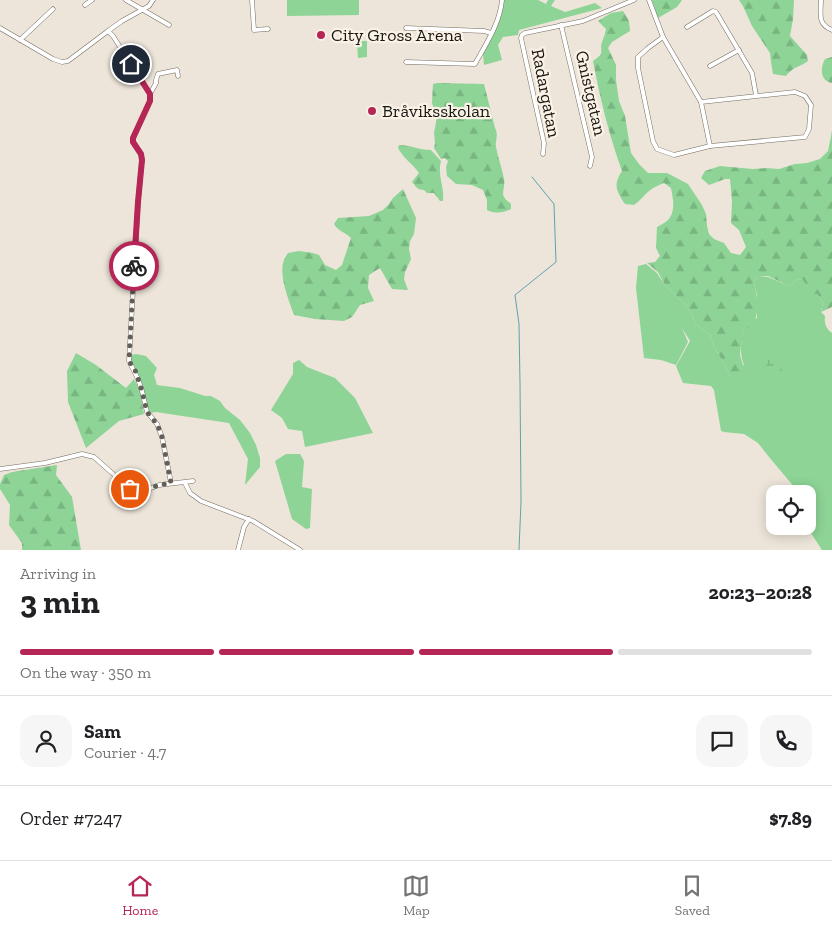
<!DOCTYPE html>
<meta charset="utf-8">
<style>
:root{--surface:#fff;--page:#f6f6f6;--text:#202124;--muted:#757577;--line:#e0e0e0;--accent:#b52657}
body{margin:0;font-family:"Zilla Slab",serif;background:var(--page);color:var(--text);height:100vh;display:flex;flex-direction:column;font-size:19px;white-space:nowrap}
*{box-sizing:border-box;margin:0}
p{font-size:16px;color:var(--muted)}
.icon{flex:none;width:28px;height:28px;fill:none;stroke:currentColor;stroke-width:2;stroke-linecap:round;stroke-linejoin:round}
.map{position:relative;height:550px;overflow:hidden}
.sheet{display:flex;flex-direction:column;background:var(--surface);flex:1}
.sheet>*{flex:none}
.tools{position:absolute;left:766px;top:485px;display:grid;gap:10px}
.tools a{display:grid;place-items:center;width:50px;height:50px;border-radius:10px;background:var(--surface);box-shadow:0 2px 12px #0003;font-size:25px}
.pin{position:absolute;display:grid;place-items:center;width:42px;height:42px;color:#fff;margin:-21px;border:2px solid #fff;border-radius:50%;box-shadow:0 1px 5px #0007}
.courier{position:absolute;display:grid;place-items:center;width:50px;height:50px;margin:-25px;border:4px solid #b52657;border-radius:50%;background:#fff;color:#222;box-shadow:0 1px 6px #0007}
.head em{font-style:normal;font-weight:700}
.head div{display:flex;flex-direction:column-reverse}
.head{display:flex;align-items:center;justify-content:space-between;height:85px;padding:0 20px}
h1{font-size:32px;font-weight:700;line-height:38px}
.bar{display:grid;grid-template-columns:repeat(4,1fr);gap:8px 5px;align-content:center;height:60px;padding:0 20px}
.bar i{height:6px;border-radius:4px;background:var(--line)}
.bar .active{background:var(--accent)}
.bar p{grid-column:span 4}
.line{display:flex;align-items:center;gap:12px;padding:0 20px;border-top:1px solid var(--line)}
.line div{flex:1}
.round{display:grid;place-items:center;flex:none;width:52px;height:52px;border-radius:15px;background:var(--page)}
.dock{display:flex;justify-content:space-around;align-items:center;height:70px;border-top:1px solid var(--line);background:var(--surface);font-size:14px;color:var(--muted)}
.dock a{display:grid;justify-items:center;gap:2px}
.dock .active{color:var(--accent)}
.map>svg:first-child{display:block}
</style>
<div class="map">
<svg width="832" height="550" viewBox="0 0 832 550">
<defs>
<pattern id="forest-firs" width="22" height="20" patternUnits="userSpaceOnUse" patternTransform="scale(1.25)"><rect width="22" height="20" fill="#8dd496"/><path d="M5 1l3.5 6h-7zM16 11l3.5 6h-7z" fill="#79b580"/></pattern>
<pattern id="wetland-marsh" width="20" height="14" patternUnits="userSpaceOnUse" patternTransform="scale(1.25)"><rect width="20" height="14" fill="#8dd496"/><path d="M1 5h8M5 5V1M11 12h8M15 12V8" fill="none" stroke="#79b580"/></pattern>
</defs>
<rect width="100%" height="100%" fill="#ede5d9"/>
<!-- grass -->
<g fill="#8dd496">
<polygon points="287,0 359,0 359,15 287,16"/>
<polygon points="503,0 538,0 546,4 548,0 555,0 551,6 565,12 595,3 602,8 519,30 518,35 503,37 498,45 502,60 484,65 483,54 499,23"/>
<polygon points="357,41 367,41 367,57 358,58"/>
<path d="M 646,264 L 657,273 L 665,285 L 675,295 L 685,304 L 692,314 L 695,324 L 710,335 L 714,347 L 725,365 L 730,376 L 744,365 C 739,352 741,341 744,328 L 757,318 L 757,295 L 754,282 L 758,276 L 768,277 L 789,286 L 797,280 L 802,279 L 814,294 L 817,294 L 823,302 L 821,312 L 825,316 C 824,323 826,329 832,333 L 832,550 L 822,550 L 807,527 L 808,494 L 800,494 L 769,457 L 758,443 L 744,434 L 724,432 L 721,431 L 714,390 L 711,386 L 683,383 L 676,366 L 690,341 L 682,328 L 688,342 L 676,365 L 661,360 L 644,358 L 636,288 L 638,266 Z"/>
<polygon points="136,354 146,356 157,368 154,375 157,385 180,388 205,396 211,396 220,401 225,408 240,420 250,433 256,445 260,458 260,467 245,485 248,459 229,423 156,412 149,413 130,361 131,355"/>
<polygon points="299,360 307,367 335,378 355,398 373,433 305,447 302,431 288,429 282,418 271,410 293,374 293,363"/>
<polygon points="286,454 300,454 304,461 302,487 312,489 310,528 306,529 292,519 275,461"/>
</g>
<!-- forest -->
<g fill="url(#forest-firs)">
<polygon points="652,0 682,0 677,7 658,18"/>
<path d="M 739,0 L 794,0 L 793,19 L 790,36 L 807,55 L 808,61 C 798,68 794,66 786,76 L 773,74 L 771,62 L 770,53 L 752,26 L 743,6 Z"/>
<path d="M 623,11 L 629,21 L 630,31 L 612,42 L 608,48 L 616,65 L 616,80 L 619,101 L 625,116 L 631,153 L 639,164 L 648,173 L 667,173 L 688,184 L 702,205 L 706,214 L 707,226 L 709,234 L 714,239 L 724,243 L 731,253 L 740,255 L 746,247 L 739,230 L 731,223 L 732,202 L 730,179 L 725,179 L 709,185 L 701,178 L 705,171 L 720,166 L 753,169 L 766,168 L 779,169 L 795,164 L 807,163 L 820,159 L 828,151 L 832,131 L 832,307 L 821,312 L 823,302 L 817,294 L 806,296 L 807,286 L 802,279 L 797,280 L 789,286 L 768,276 L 758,276 L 754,282 C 758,298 759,312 753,327 L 744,328 L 741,345 L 740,355 L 746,375 L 740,383 L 736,385 L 730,376 L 725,365 L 714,347 L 710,335 L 695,324 L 692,314 L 685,304 L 675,295 L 665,285 L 658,272 L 647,263 L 655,262 L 660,256 L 656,248 L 657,227 C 660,225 665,223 668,220 C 676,211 673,199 671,188 L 664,183 C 659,185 654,187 649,191 C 644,195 640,201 634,205 L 625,204 C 616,190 613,185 622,171 C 609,135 600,98 593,61 C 606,52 599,53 602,42 C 604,37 605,35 606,29 L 598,21 L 611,13 Z"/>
<path d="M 832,57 L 832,83 C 820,81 820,68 825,59 Z"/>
<path d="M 438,83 L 484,84 L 495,128 C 499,135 495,140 496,147 C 498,158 502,168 504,179 C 505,185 503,190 503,194 C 504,199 508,201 511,204 L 511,209 C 503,213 495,214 487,210 L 487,200 L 483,190 L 472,185 L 456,184 L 447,176 L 446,167 L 448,161 L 445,158 L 441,159 L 434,148 L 435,143 L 434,133 L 437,117 L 432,103 L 433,84 Z"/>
<path d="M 399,145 C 410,145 419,150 431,150 L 441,161 C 437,175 445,189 443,201 L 440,201 L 434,193 L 427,193 L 424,190 C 418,190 416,187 412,182 L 419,173 C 413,164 403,158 398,148 Z"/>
<path d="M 403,189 L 416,218 L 414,234 L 410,241 L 409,249 L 411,259 L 405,272 L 404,279 L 408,290 L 392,289 L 380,268 L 369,275 L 368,288 L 374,301 L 360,305 L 352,317 L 344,321 L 315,319 L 294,315 C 289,301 278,274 284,260 C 285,257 287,255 288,253 L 299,251 L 313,253 L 319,255 L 325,265 L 336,270 L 342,265 L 351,238 C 345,232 338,231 334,224 L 338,218 L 369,216 L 383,210 L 389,204 L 393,198 Z"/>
<polygon points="76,353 96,365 126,388 134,379 140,390 144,414 119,421 86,448 68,402 67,371"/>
<polygon points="57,465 56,475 72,497 81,550 22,550 22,543 9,525 10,505 0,489 0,484 4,475 12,472"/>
</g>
<!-- wetland -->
<path fill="url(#wetland-marsh)" d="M 773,358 C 780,360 783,362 784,370 L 775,373 L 767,367 L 765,361 Z"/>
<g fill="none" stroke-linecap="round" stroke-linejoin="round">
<!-- stream -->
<polyline stroke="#5ca2b3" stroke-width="1" points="519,550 521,502 520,383 519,324 515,295 556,262 554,204 532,177"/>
<defs>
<g id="street">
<polyline points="126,0 169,25"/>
<polyline points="153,0 149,6 122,21 108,31 113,36 150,94 150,101 133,138 133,142 141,154 142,160 138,202 129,361 138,379 142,391 147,412 157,424 162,437 171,483"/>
<polyline points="252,0 254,30 268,29"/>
<polyline points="649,0 663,37 701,102 710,146"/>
<path d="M 821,0 C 821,14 817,24 832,30"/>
<polyline points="85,5 92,0"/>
<polyline points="561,25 592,157 590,166"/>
<polyline points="687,27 713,11 716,12 752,73 756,95"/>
<polyline points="0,28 53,59 62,62 68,61 108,31"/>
<polyline points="406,28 484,31 491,33"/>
<polyline points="663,37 648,48 638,57 638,68 653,141 657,149 674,155 710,146 805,137 809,129 811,105 805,96 795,92 701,102"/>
<polyline points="20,40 53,9"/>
<path d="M 406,62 L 475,64 C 486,44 500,23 502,0"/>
<polyline points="710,66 739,50"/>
<polyline points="150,94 156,83 156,80 158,74 177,70 178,76"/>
<polyline points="543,154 544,143 521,38 522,35 525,33 583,21 634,0"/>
<polyline points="0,469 45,463 82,454 94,457 130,489 141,492 159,485 193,481"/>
<polyline points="185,483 190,493 201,501 253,521 300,550"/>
<polyline points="238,550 244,527 249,519"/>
</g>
</defs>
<!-- street casing -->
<use href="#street" stroke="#736c62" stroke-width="5"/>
<!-- street -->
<use href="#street" stroke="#fff" stroke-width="4"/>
</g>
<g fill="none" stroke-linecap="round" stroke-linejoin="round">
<!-- done -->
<polyline stroke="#635e57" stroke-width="5" stroke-dasharray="0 9" points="130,489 141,492 159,485 171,483 162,437 157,424 147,412 142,391 136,372 129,361 134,266"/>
<!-- route -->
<polyline stroke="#b52657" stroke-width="6" points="131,64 150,94 150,101 133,138 133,142 141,154 142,160 138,202 134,266"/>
</g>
<!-- markers -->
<g fill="#b52657" stroke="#faf2e6" stroke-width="2">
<circle cx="321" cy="35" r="5"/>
<circle cx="372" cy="111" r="5"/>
</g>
<g text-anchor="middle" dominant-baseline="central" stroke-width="4.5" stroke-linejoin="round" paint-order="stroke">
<!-- poi labels -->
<g font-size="18" fill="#181611" stroke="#faf2e6" text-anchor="start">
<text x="331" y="35">City Gross Arena</text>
<text x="382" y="111">Bråviksskolan</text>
</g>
<!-- street labels -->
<g font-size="18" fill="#181611" stroke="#faf2e6">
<text transform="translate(546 93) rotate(79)">Radargatan</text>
<text transform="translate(591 93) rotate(77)">Gnistgatan</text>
</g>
</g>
</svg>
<div class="tools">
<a><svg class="icon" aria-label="locate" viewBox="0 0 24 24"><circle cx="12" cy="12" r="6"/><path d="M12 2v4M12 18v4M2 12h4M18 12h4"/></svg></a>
</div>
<div class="pin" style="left:130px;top:489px;background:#ea580c"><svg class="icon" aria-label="bag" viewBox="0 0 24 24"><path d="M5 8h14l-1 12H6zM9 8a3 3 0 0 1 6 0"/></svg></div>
<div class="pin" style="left:131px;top:64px;background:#1f2937"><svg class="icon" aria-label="home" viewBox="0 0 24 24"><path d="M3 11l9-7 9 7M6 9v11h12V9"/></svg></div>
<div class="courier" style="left:134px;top:266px"><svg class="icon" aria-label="bike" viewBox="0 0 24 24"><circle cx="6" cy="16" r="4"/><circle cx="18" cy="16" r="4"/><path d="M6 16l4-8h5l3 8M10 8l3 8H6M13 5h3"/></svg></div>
</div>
<section class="sheet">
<div class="head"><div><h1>3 min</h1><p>Arriving in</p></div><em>20:23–20:28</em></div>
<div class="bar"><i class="active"></i><i class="active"></i><i class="active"></i><i></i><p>On the way · 350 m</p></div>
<div class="line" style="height:90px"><a class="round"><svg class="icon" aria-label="person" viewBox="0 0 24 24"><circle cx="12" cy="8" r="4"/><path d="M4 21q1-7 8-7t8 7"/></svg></a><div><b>Sam</b><p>Courier · 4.7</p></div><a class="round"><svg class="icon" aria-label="chat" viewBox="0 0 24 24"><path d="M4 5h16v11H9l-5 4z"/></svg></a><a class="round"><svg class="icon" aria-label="phone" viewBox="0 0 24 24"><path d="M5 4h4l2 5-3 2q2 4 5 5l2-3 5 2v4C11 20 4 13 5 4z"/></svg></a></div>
<div class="line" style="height:65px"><div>Order #7247</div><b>$7.89</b></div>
</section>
<nav class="dock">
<a class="active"><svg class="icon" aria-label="home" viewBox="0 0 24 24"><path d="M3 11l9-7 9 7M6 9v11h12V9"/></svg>Home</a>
<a><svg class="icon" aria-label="map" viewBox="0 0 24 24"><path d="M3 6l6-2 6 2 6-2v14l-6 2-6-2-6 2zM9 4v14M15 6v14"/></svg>Map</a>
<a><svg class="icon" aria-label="saved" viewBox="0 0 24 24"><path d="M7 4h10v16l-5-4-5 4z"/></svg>Saved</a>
</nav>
